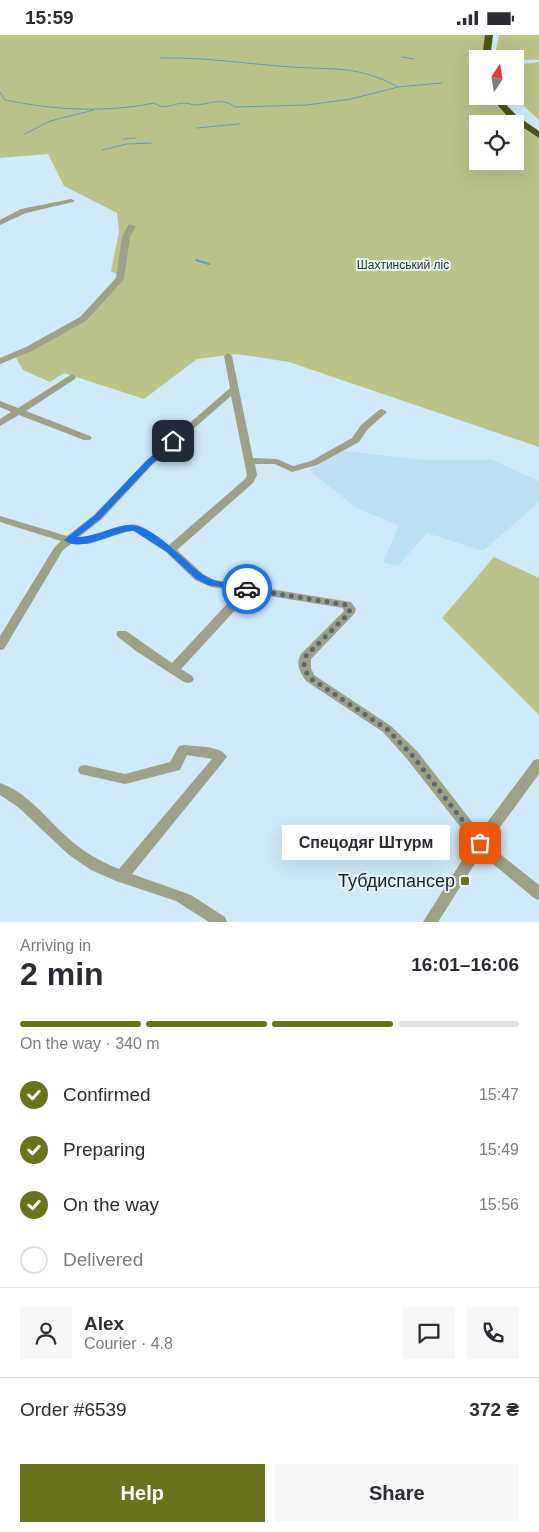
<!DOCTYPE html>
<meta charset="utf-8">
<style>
:root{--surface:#fff;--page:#f7f7f7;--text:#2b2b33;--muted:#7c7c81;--line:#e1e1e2;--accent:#6a721b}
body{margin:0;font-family:Helvetica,sans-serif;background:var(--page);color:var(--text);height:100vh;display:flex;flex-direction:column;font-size:19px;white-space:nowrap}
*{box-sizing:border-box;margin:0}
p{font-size:16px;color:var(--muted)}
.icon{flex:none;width:28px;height:28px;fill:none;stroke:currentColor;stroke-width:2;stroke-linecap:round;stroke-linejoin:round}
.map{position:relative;height:887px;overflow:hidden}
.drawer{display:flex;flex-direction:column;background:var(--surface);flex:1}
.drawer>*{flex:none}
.needle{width:32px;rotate:12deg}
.controls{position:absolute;left:469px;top:15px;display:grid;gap:10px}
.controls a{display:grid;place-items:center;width:55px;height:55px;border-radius:0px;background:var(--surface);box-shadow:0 5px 20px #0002;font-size:25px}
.pin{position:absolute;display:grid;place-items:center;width:42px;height:42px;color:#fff;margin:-21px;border-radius:10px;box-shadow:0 2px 8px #0006}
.courier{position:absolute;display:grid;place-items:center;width:50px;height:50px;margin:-25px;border:4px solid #1a73e8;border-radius:50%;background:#fff;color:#222;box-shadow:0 1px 6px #0007}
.bubble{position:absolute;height:35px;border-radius:0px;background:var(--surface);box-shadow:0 5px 20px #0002;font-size:16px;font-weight:700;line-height:35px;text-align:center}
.head em{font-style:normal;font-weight:700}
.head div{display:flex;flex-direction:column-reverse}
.head{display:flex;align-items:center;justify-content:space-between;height:85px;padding:0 20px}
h1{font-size:32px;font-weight:700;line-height:38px}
.bar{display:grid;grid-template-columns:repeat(4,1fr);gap:8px 5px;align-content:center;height:60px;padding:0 20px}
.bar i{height:6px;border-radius:4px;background:var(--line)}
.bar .selected{background:var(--accent)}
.bar p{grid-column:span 4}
.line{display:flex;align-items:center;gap:12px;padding:0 20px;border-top:1px solid var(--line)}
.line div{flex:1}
.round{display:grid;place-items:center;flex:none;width:52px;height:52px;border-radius:0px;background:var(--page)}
ol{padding:0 20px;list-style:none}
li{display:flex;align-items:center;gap:15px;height:55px}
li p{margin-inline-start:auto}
li .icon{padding:5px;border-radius:50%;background:var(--accent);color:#fff;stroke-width:4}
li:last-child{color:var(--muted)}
li i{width:28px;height:28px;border:2px solid var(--line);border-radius:50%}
.cta{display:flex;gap:10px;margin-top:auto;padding:10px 20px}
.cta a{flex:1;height:58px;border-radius:0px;background:var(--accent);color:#fff;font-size:20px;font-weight:700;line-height:58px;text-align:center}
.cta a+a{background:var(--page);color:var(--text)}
.status{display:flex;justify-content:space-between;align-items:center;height:35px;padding:0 25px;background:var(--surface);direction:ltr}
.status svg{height:14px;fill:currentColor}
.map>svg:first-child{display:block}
</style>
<div class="status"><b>15:59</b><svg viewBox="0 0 49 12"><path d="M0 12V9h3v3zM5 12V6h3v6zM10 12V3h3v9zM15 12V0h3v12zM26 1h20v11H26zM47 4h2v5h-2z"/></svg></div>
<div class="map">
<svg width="539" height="887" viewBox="0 0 539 887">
<rect width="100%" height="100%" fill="#d0eafa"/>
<!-- built -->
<polygon fill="#bfdff3" points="344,416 426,425 492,425 539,446 539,467 483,516 427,498 398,531 383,527 399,491 355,472 309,435"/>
<!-- green -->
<g fill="#bbc38a">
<polygon points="0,0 485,0 484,16 476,20 482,24 478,24 478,61 487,61 515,89 478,89 478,126 515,126 515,89 539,103 539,412 289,327 237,319 197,324 144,364 64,338 50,347 23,335 16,323 82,288 123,242 111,236 119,197 117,178 64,151 48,119 0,123"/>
<polygon points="499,0 539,0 539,25 494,24"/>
<polygon points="539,27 539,85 513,61 515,61 515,30"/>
<polygon points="494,522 539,543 539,680 442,583"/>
</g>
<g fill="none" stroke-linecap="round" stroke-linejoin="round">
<!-- stream-far1 -->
<g stroke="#609dc1" stroke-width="1">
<polyline points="402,22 414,24"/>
<path d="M 161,23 C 205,22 247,29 291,32 C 334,35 358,30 398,52"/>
<path d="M 0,57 L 5,65 C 54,75 105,78 154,68 C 165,76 173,68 184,68 C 188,68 192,70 196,70 C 210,69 223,62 235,72 L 307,70 L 351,64 L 398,52 L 442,48"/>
<polyline points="197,93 239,89"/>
<polyline points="25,99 50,86 94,75"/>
<polyline points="124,104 136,103"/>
<polyline points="102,115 127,109 151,108"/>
</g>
<!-- stream -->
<polyline stroke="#609dc1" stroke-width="2" points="196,225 209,229"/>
<!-- minor -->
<g fill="#9da187" fill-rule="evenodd">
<polygon points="71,164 75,166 73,167 26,178 0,190 0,185 21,174"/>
<polygon points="129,189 136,191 130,202 124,244 86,286 32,316 0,329 0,323 26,312 80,282 116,243 122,202"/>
<path d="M 228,318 L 232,321 L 253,423 L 277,424 L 293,431 L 311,426 L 352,403 L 361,390 L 379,375 L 382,374 L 387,377 L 368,394 L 359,407 L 317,430 L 292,437 L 275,429 L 255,429 L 257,440 L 253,448 L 177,515 L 203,539 L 214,545 L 351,567 L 356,574 L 355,578 L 311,624 L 311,633 L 314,640 L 391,691 L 417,716 L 480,797 L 534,725 L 539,724 L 539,739 L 489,807 L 495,815 L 539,850 L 539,865 L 534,863 L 481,819 L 438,887 L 423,887 L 473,808 L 407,724 L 383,697 L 306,646 C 300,637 295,629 301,619 L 344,576 L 343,573 L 251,558 L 181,634 L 192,641 L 194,644 L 192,647 L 188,648 L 184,647 L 136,616 L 118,602 L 116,599 L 118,596 L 126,596 L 172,628 L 239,556 L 211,552 L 195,545 L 166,517 L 134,496 L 129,496 L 89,509 L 71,509 L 63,515 L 4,614 L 0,615 L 0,601 L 54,513 L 61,506 L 0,487 L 0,481 L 67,501 L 94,480 L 146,426 L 230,353 L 224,321 ZM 231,361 L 247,440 L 245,444 L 169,510 C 160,504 150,495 140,491 C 125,484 97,503 79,502 L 102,484 L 152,430 Z"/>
<polygon points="72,339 76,342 75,344 26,376 90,401 92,403 90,405 84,405 19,380 0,391 0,384 11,377 0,372 0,366 18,373"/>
<path d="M 184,710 C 196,712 221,710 227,722 L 132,839 L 191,860 L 225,882 L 227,887 L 209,887 L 176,866 L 116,846 L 91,835 L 69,820 L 18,772 L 0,760 L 0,748 C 27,757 46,783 66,801 C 82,816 99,826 119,834 L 212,724 L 187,720 L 180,735 L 125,749 L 85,740 L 80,739 L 78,735 L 80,731 L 85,730 L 125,739 L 170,727 L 179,711 Z"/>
</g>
<!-- highway -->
<g fill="#4d5315" fill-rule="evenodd">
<polygon points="485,0 493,0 490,24 482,24"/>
<polygon points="489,61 498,61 517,81 539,96 539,103 511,85"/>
</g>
</g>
<!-- route -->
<path fill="#1a73e8" d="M 170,405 L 177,406 L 152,429 L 100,484 L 77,502 C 96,503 121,486 137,491 C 161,498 183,525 202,539 C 216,549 235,548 251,552 L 251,556 L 208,550 L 196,544 L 167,517 L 134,496 C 115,495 82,519 64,505 L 95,480 L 146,426 Z"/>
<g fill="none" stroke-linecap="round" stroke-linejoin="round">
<!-- done -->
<path stroke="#596872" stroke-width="5" stroke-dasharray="0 9" d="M 247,554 L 347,570 L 350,574 L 349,578 L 305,622 C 303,631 305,636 310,643 L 387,694 L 412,720 L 480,808"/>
</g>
<!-- markers -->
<rect fill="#6a721b" stroke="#e6f5ff" stroke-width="2" x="460" y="841" width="10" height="10" rx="2.5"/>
<g text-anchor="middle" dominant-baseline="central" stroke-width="4" stroke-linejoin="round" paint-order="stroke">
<!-- far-park labels -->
<g font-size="12" fill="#323605" stroke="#e6f5ff">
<text x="403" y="230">Шахтинський ліс</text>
</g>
<!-- near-poi labels -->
<g font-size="18" fill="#192228" stroke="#e6f5ff" text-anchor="end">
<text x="455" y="846">Тубдиспансер</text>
</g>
</g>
</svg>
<div class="controls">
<a><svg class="needle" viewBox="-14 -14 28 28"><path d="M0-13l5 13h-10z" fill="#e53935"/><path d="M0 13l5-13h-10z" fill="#7c7c81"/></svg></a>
<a><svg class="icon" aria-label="locate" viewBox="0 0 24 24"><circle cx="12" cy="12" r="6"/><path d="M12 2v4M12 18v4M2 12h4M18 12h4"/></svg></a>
</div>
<div class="pin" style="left:480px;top:808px;background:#ea580c"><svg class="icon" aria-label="bag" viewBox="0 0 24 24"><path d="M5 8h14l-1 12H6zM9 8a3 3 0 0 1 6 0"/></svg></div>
<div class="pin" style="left:173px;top:406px;background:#1f2937"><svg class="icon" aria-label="home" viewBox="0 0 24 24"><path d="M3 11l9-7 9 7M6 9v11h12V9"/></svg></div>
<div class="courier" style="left:247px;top:554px"><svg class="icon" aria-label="car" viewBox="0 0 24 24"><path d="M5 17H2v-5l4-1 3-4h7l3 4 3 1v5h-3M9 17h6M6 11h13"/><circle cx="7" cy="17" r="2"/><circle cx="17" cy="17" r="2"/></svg></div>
<div class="bubble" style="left:282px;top:790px;width:168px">Спецодяг Штурм</div>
</div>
<section class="drawer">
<div class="head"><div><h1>2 min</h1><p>Arriving in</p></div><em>16:01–16:06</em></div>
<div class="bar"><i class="selected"></i><i class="selected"></i><i class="selected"></i><i></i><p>On the way · 340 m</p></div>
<ol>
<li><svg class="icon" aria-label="check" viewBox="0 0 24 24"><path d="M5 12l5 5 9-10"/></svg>Confirmed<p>15:47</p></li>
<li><svg class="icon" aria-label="check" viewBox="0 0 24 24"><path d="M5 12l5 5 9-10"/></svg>Preparing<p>15:49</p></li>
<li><svg class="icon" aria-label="check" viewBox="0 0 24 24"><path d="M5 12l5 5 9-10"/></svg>On the way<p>15:56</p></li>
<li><i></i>Delivered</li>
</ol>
<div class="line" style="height:90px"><a class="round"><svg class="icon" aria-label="person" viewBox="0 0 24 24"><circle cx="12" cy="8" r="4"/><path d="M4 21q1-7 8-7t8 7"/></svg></a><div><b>Alex</b><p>Courier · 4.8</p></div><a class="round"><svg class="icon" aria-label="chat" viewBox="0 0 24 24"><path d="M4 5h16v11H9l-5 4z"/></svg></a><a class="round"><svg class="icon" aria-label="phone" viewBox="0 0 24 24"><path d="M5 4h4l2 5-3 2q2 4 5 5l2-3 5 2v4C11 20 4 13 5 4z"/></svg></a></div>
<div class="line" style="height:65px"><div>Order #6539</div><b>372 ₴</b></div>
<div class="cta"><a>Help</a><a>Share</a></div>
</section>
